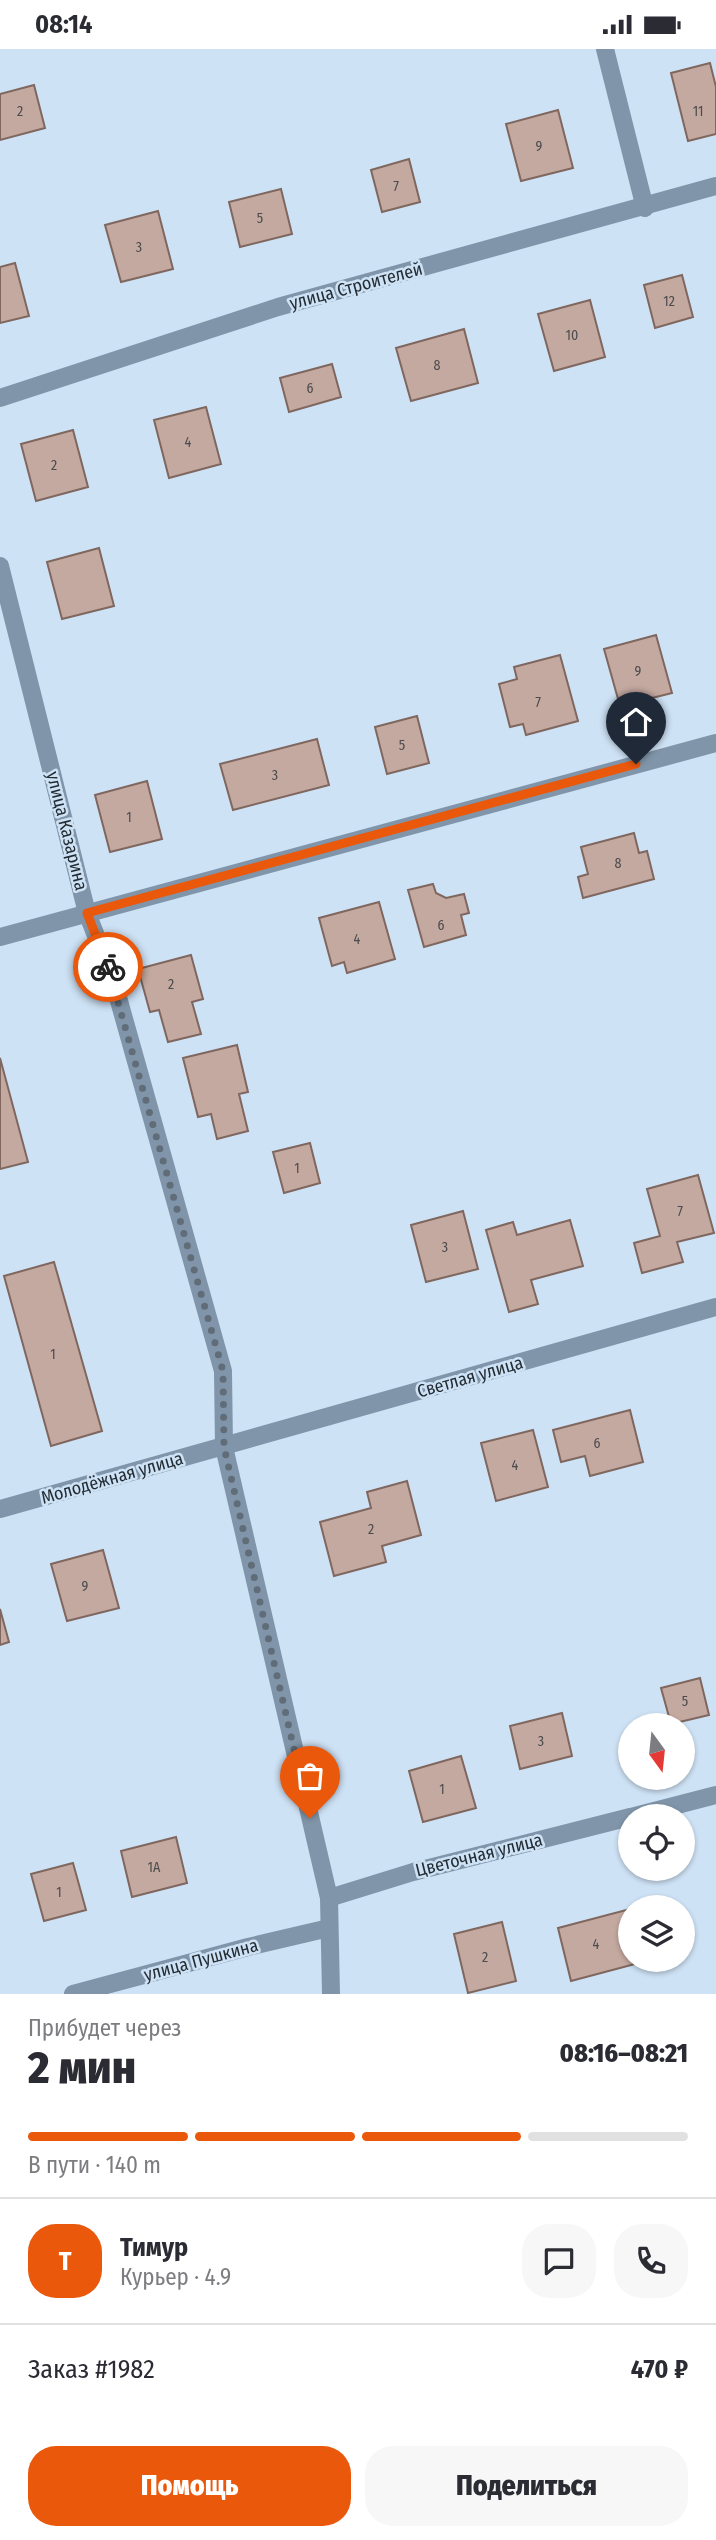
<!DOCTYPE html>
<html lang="ru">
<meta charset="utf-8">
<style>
:root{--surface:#fff;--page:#f7f7f7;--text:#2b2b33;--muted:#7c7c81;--line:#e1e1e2;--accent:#ea580c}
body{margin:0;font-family:"Fira Sans Condensed",sans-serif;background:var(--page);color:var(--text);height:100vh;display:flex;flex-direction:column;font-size:26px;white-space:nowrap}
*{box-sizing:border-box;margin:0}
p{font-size:23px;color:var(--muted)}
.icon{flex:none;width:38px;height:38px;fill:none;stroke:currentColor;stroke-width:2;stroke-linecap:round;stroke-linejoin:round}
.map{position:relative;height:1945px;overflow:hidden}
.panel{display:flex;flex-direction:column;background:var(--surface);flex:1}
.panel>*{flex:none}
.needle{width:46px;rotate:165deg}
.controls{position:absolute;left:618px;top:1664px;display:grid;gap:14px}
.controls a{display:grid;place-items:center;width:77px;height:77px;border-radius:50%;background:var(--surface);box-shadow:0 2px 5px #0004;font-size:35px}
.pin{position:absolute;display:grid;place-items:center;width:60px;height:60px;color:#fff;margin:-72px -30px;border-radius:50% 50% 50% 0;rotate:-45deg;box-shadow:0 0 7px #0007}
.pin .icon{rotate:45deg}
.courier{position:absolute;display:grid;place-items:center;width:70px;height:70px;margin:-35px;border:5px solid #ea580c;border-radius:50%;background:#fff;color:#222;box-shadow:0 2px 9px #0007}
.head em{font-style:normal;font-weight:800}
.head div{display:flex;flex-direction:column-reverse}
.head{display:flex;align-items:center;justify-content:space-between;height:119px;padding:0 28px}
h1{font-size:46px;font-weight:800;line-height:52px}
.bar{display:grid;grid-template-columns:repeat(4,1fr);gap:10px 7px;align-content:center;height:84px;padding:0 28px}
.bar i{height:9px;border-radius:5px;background:var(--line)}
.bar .selected{background:var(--accent)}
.bar p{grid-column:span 4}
.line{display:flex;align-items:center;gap:18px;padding:0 28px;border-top:2px solid var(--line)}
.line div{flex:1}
.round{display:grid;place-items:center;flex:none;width:74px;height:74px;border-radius:28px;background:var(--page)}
.primary-button{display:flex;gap:14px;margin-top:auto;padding:14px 28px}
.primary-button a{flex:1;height:80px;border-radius:28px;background:var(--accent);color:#fff;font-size:28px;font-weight:800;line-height:80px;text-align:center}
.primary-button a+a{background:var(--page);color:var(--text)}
.status{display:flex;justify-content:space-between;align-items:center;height:49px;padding:0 35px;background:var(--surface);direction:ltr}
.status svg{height:19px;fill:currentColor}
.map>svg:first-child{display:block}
</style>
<div class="status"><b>08:14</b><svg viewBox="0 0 49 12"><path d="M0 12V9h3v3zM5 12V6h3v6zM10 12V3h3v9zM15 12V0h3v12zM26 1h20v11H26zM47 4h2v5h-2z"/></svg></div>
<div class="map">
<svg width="716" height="1945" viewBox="0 0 716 1945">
<rect width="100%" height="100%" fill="#cee2f5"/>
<!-- building -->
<g fill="#c4a9a0" stroke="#7f675f" stroke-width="2">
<polygon points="710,14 716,38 716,85 688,92 671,24"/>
<polygon points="34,36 45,79 0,91 0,45"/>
<polygon points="558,61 573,119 521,132 506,75"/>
<polygon points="409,110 420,153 382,163 371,121"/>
<polygon points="281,140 292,185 240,198 229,153"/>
<polygon points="158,162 173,220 121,233 105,176"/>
<polygon points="15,214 29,267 0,274 0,218"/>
<polygon points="682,226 693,268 655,279 644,236"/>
<polygon points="590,251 605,308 554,322 538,265"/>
<polygon points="464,280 478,334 411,352 396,299"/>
<polygon points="332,315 341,348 289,363 280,329"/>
<polygon points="206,358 221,415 169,429 154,371"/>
<polygon points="73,381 88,438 36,452 21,395"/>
<polygon points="99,499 114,557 62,570 47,513"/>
<polygon points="656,586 672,644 620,657 604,600"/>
<polygon points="560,606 578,672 526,686 523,675 510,678 499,635 517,630 514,618"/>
<polygon points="417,667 429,714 387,725 375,678"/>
<polygon points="317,690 329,736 233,761 220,715"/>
<polygon points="147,732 162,790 110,803 95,746"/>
<polygon points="634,784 639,804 647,802 654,830 583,849 578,828 588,825 581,798"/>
<polygon points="433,835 436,844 446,849 464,845 469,864 461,866 466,886 424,898 408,841"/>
<polygon points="379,853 395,910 347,924 344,913 332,917 319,869"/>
<polygon points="191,906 203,950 192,953 201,985 168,993 159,961 150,963 138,920"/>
<polygon points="237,996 248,1043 239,1045 248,1082 217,1090 211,1065 198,1068 183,1009"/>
<polygon points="0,1009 28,1113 0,1120"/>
<polygon points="310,1094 320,1134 284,1144 273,1103"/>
<polygon points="698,1126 714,1184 677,1193 683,1213 642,1224 634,1194 660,1187 647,1140"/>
<polygon points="463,1162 478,1220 426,1233 411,1176"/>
<polygon points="570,1171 583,1217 531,1231 538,1255 509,1263 486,1181 513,1173 517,1186"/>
<polygon points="54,1213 102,1382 51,1397 4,1227"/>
<polygon points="630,1361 643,1413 590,1427 585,1407 561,1413 553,1381"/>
<polygon points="533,1381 548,1438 496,1452 481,1394"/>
<polygon points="407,1432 421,1486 382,1497 386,1513 334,1527 320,1473 371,1459 367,1443"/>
<polygon points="103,1501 119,1559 67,1572 51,1515"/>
<polygon points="0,1560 9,1593 0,1596"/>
<polygon points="700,1629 709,1666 671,1675 661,1639"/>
<polygon points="562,1664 572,1707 520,1720 510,1677"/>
<polygon points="461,1707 476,1759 423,1773 409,1722"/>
<polygon points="176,1788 187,1834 132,1848 121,1802"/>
<polygon points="73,1814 86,1861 44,1872 31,1825"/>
<polygon points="630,1860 630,1911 650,1911 571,1932 558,1879"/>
<polygon points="502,1873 516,1932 468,1944 454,1885"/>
</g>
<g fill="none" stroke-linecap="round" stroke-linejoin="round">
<!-- minor -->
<g stroke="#8095a9" stroke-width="18">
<polyline points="605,0 645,159"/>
<polyline points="0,349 278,258 716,137"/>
<polyline points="0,517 87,864 112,927 223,1322 224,1398 329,1849 331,1945"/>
<polyline points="0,888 716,694"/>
<polyline points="0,1460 716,1258"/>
<polyline points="631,1768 716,1746"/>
<polyline points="329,1849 413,1823 630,1768"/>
<polyline points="73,1945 248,1898 329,1879"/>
</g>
</g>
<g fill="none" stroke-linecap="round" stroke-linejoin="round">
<!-- done -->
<polyline stroke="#606c77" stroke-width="7" stroke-dasharray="0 12.6" points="108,918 223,1322 224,1398 310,1769"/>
<!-- route -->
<polyline stroke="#ea580c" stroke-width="9" points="108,918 87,864 636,715"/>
</g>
<g text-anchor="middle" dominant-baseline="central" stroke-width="5" stroke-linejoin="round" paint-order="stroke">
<!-- number labels -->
<g font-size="14" fill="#4c4b4e">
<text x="20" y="62">2</text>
<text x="698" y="62">11</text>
<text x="539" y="97">9</text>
<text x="396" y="137">7</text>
<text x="260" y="169">5</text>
<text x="139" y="198">3</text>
<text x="669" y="252">12</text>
<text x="572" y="286">10</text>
<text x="437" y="316">8</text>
<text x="310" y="339">6</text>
<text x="188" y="393">4</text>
<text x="54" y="416">2</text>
<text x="638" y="622">9</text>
<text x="538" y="653">7</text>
<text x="402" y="696">5</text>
<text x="275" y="726">3</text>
<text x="129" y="768">1</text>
<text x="618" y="814">8</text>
<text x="441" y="876">6</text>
<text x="357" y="890">4</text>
<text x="171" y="935">2</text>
<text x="297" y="1119">1</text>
<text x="680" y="1162">7</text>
<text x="445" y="1198">3</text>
<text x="53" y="1305">1</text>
<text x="597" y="1394">6</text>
<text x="515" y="1416">4</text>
<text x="371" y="1480">2</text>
<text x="85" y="1537">9</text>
<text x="685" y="1652">5</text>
<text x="541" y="1692">3</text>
<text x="442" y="1740">1</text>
<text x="154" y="1818">1А</text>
<text x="59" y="1843">1</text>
<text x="596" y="1895">4</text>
<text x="485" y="1908">2</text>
</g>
<!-- street labels -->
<g font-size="18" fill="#242c33" stroke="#cee2f5">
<text transform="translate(356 237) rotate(-15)">улица Строителей</text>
<text transform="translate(67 782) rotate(76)">улица Казарина</text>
<text transform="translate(470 1328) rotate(-16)">Светлая улица</text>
<text transform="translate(112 1429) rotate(-16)">Молодёжная улица</text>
<text transform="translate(479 1806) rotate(-14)">Цветочная улица</text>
<text transform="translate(201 1911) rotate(-15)">улица Пушкина</text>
</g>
</g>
</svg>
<div class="controls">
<a><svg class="needle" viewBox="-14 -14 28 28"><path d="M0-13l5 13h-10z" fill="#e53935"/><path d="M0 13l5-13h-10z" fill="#7c7c81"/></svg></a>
<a><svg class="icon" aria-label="locate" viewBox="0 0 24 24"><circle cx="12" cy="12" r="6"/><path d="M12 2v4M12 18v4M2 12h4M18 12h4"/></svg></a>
<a><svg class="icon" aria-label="layers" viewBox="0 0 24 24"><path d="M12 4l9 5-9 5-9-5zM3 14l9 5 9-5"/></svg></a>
</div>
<div class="pin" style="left:310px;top:1769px;background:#ea580c"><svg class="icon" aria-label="bag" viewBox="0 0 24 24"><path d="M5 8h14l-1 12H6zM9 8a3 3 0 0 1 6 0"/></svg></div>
<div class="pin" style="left:636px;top:715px;background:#1f2937"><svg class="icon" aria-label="home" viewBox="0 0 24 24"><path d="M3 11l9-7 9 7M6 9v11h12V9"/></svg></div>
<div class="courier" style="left:108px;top:918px"><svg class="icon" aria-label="bike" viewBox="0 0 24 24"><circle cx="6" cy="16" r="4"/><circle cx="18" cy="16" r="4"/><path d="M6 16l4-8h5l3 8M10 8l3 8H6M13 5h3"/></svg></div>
</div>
<section class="panel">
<div class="head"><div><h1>2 мин</h1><p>Прибудет через</p></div><em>08:16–08:21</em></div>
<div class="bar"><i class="selected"></i><i class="selected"></i><i class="selected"></i><i></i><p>В пути · 140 m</p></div>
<div class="line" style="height:126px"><b class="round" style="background:var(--accent);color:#fff">Т</b><div><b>Тимур</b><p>Курьер · 4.9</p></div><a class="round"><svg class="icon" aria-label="chat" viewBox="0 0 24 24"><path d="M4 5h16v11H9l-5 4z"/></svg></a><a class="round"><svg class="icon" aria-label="phone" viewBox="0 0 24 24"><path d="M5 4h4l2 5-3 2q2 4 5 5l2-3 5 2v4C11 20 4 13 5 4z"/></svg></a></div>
<div class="line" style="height:91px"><div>Заказ #1982</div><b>470 ₽</b></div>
<div class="primary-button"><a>Помощь</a><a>Поделиться</a></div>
</section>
